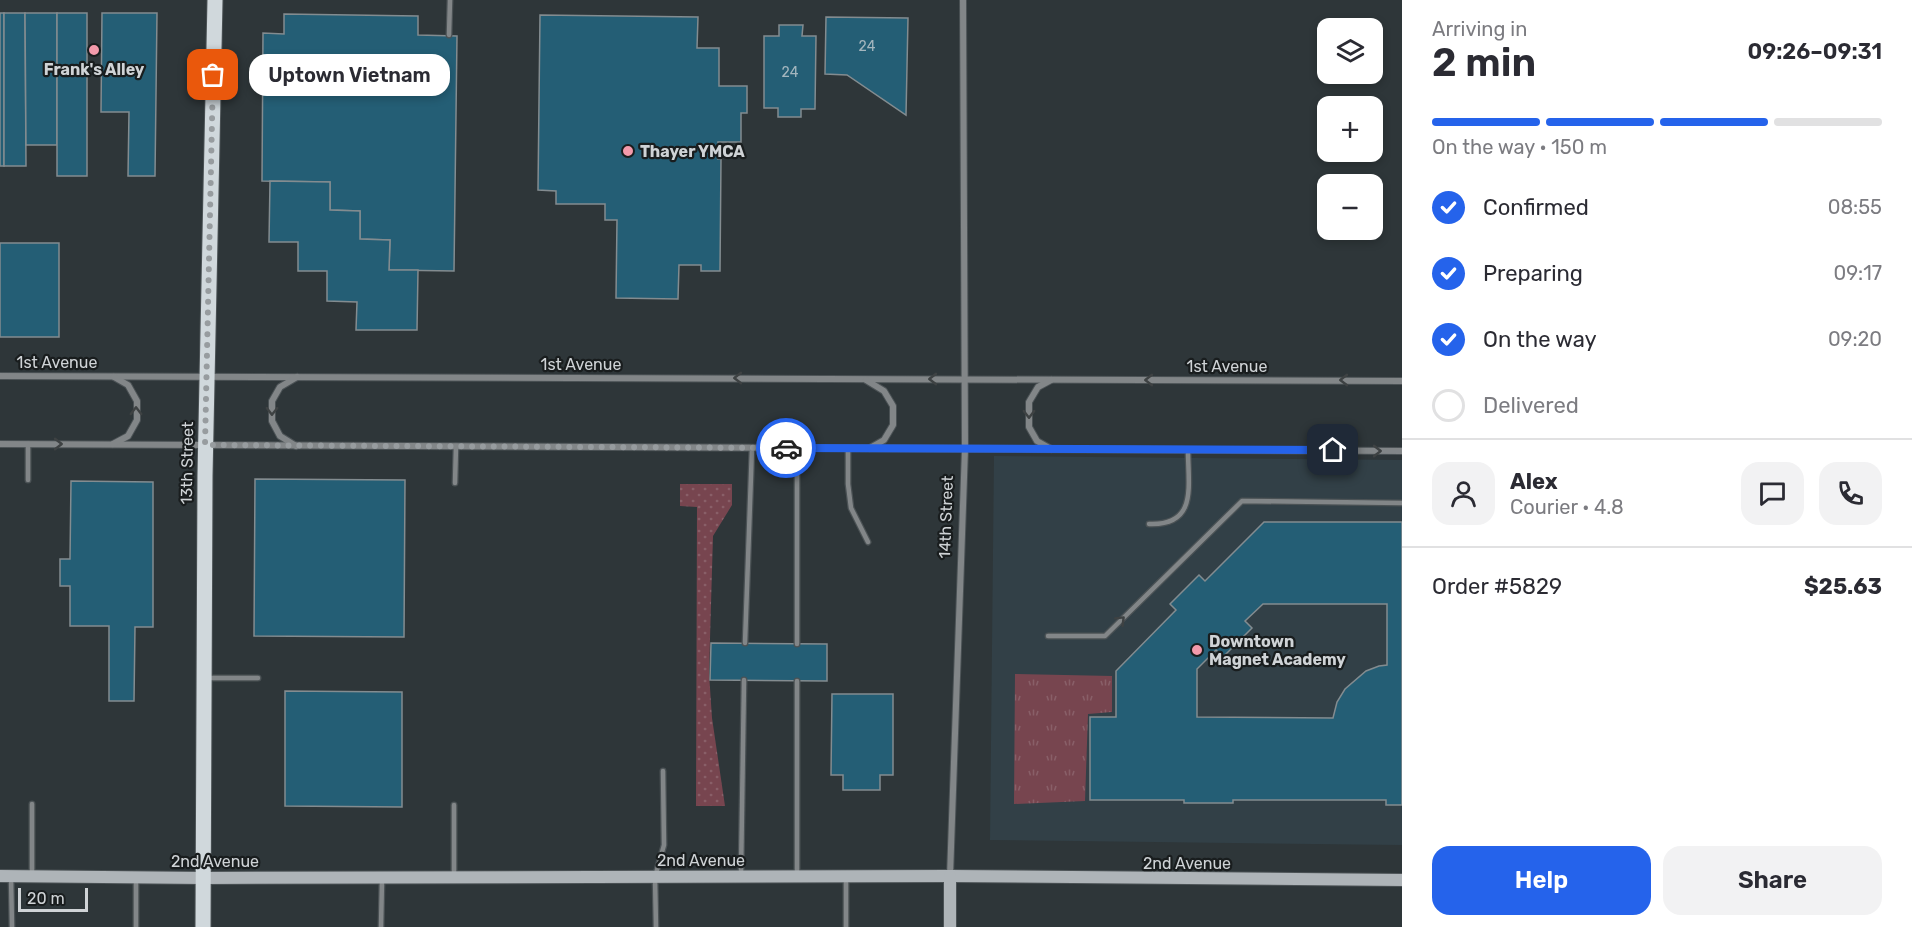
<!DOCTYPE html>
<meta charset="utf-8">
<style>
:root{--surface:#fff;--page:#f2f2f3;--text:#2b2b33;--muted:#7c7c81;--line:#e1e1e2;--accent:#2563eb}
body{margin:0;font-family:Rubik,sans-serif;background:var(--page);color:var(--text);height:100vh;display:flex;flex-direction:column;font-size:22px;white-space:nowrap}
*{box-sizing:border-box;margin:0}
p{font-size:20px;color:var(--muted)}
.icon{flex:none;width:33px;height:33px;fill:none;stroke:currentColor;stroke-width:2;stroke-linecap:round;stroke-linejoin:round}
.map{position:relative;flex:1;overflow:hidden}
.side{display:flex;flex-direction:column;background:var(--surface);width:510px}
.side>*{flex:none}
.fabs{position:absolute;left:1317px;top:18px;display:grid;gap:12px}
.fabs a{display:grid;place-items:center;width:66px;height:66px;border-radius:12px;background:var(--surface);box-shadow:0 3px 9px #0003;font-size:30px}
.scale{position:absolute;left:18px;bottom:15px;width:70px;box-sizing:border-box;padding-left:6px;border:3px solid #cfd3d6;border-top:0;font-size:16px;line-height:21px;white-space:nowrap;color:#cfd3d6;-webkit-text-stroke:4px #191d1e;paint-order:stroke}
.pin{position:absolute;display:grid;place-items:center;width:51px;height:51px;color:#fff;margin:-26px;border-radius:12px;box-shadow:0 3px 9px #0006}
.courier{position:absolute;display:grid;place-items:center;width:60px;height:60px;margin:-30px;border:4px solid #2563eb;border-radius:50%;background:#fff;color:#222;box-shadow:0 2px 8px #0007}
.bubble{position:absolute;height:42px;border-radius:18px;background:var(--surface);box-shadow:0 3px 9px #0003;font-size:20px;font-weight:600;line-height:42px;text-align:center}
.summary em{font-style:normal;font-weight:600}
.summary div{display:flex;flex-direction:column-reverse}
.summary{display:flex;align-items:center;justify-content:space-between;height:102px;padding:0 30px}
h1{font-size:39px;font-weight:600;line-height:45px}
.bar{display:grid;grid-template-columns:repeat(4,1fr);gap:9px 6px;align-content:center;height:72px;padding:0 30px}
.bar i{height:8px;border-radius:4px;background:var(--line)}
.bar .selected{background:var(--accent)}
.bar p{grid-column:span 4}
.line{display:flex;align-items:center;gap:15px;padding:0 30px;border-top:2px solid var(--line)}
.line div{flex:1}
.round{display:grid;place-items:center;flex:none;width:63px;height:63px;border-radius:18px;background:var(--page)}
ol{padding:0 30px;list-style:none}
li{display:flex;align-items:center;gap:18px;height:66px}
li p{margin-inline-start:auto}
li .icon{padding:6px;border-radius:50%;background:var(--accent);color:#fff;stroke-width:4}
li:last-child{color:var(--muted)}
li i{width:33px;height:33px;border:3px solid var(--line);border-radius:50%}
.primary-button{display:flex;gap:12px;margin-top:auto;padding:12px 30px}
.primary-button a{flex:1;height:69px;border-radius:18px;background:var(--accent);color:#fff;font-size:24px;font-weight:600;line-height:69px;text-align:center}
.primary-button a+a{background:var(--page);color:var(--text)}
main{display:flex;flex:1;min-height:0}
.map>svg:first-child{display:block}
</style>
<main>
<div class="map">
<svg width="1402" height="927" viewBox="0 0 1402 927">
<defs>
<pattern id="grass-dots" width="8" height="8" patternUnits="userSpaceOnUse" patternTransform="scale(1.5)"><rect width="8" height="8" fill="#77454f"/><path d="M2 2h.1M6 6h.1" fill="none" stroke="#895f68" stroke-width="1.8" stroke-linecap="round"/></pattern>
<pattern id="park-tufts" width="24" height="20" patternUnits="userSpaceOnUse" patternTransform="scale(1.5)"><rect width="24" height="20" fill="#77454f"/><path d="M3 7l-1-3M5 7V3M7 7l1-3M15 17l-1-3M17 17v-4M19 17l1-3" fill="none" stroke="#895f68"/></pattern>
</defs>
<rect width="100%" height="100%" fill="#2e3639"/>
<!-- built -->
<polygon fill="#324047" points="994,456 1402,460 1402,845 990,840"/>
<!-- grass -->
<polygon fill="url(#grass-dots)" points="680,484 732,484 732,505 713,536 709,673 712,718 725,806 696,806 697,507 680,506"/>
<!-- park -->
<polygon fill="url(#park-tufts)" points="1015,674 1112,676 1112,712 1088,714 1085,801 1014,804"/>
<!-- building -->
<g fill="#245e75" stroke="#838c90" stroke-width="1.5" fill-rule="evenodd">
<rect x="0" y="13" width="4" height="153"/>
<polygon points="4,13 25,13 26,166 4,166"/>
<polygon points="25,13 57,13 57,145 26,145"/>
<rect x="57" y="13" width="30" height="163"/>
<polygon points="102,13 157,13 155,176 128,176 129,112 101,112"/>
<polygon points="284,14 418,16 418,35 457,36 454,271 389,270 390,240 360,239 360,211 330,210 330,182 262,181 263,33 284,34"/>
<polygon points="540,15 698,17 697,48 719,48 719,86 747,86 747,113 741,113 741,142 718,142 718,159 721,159 720,271 701,271 701,265 679,265 678,299 616,298 617,220 605,220 605,204 556,204 556,191 538,190"/>
<polygon points="826,17 908,18 906,115 847,75 825,74"/>
<polygon points="779,25 803,25 802,36 816,36 815,109 801,109 801,117 778,117 778,108 764,108 764,36 779,36"/>
<polygon points="270,181 330,182 330,210 360,211 360,239 390,240 389,270 418,270 417,330 356,330 357,302 327,301 327,271 298,271 298,242 269,242"/>
<rect x="0" y="243" width="59" height="94"/>
<polygon points="255,479 405,480 404,637 254,636"/>
<polygon points="71,481 153,482 153,627 135,627 134,701 109,701 109,626 70,626 70,586 60,586 60,559 70,559"/>
<path d="M 1264,522 L 1402,522 L 1402,805 L 1386,805 L 1386,800 L 1233,800 L 1233,803 L 1184,803 L 1184,800 L 1090,800 L 1090,717 L 1116,717 L 1116,671 L 1176,610 L 1170,604 L 1199,575 L 1205,581 ZM 1263,604 L 1387,604 L 1387,665 L 1379,666 L 1366,671 L 1345,689 L 1337,702 L 1333,718 L 1197,717 L 1197,669 L 1216,650 L 1223,657 L 1252,628 L 1245,621 Z"/>
<polygon points="711,643 827,644 827,681 710,680"/>
<polygon points="285,691 402,692 402,807 285,806"/>
<polygon points="832,694 893,694 893,775 880,775 880,790 843,790 843,775 831,775"/>
</g>
<g fill="none" stroke-linecap="round" stroke-linejoin="round">
<defs>
<g id="lane">
<polyline points="449,35 450,0"/>
<polyline points="28,444 28,480"/>
<polyline points="797,448 797,644"/>
<polyline points="848,448 848,484 851,508 868,542"/>
<polyline points="455,483 456,446"/>
<path d="M 1149,524 C 1198,526 1188,486 1188,450"/>
<polyline points="1048,636 1105,636 1242,501 1402,503"/>
<polyline points="745,643 752,448"/>
<polyline points="206,678 258,678"/>
<polyline points="797,681 797,874"/>
<polyline points="32,804 32,876"/>
<polyline points="741,874 744,680"/>
<polyline points="11,876 12,927"/>
<polyline points="454,877 454,805"/>
<polyline points="136,927 136,880"/>
<polyline points="381,927 382,880"/>
<polyline points="656,927 655,877 664,845 663,771"/>
<polyline points="846,927 846,877"/>
</g>
<g id="street">
<polyline points="0,376 1402,381"/>
<polyline points="866,380 884,391 893,406 893,425 884,440 870,448"/>
<polyline points="0,444 1402,451"/>
<polyline points="113,444 128,436 137,420 137,401 128,385 114,377"/>
<polyline points="296,446 280,436 272,421 272,401 280,387 297,377"/>
<polyline points="1051,449 1037,441 1029,427 1029,402 1038,387 1051,380"/>
<polyline points="950,876 965,449 963,0"/>
</g>
<g id="secondary">
<polyline points="0,876 204,878 950,876 1402,880"/>
<polyline points="950,927 950,876"/>
</g>
<polyline id="primary" points="203,927 205,476 215,0"/>
</defs>
<!-- lane casing -->
<use href="#lane" stroke="#4b5255" stroke-width="7"/>
<!-- street casing -->
<use href="#street" stroke="#4b5255" stroke-width="8"/>
<!-- secondary casing -->
<use href="#secondary" stroke="#4b5255" stroke-width="14"/>
<!-- primary casing -->
<use href="#primary" stroke="#4b5255" stroke-width="17"/>
<!-- lane -->
<use href="#lane" stroke="#828688" stroke-width="4.5"/>
<!-- street -->
<use href="#street" stroke="#828688" stroke-width="6"/>
<!-- secondary -->
<use href="#secondary" stroke="#aeb4b8" stroke-width="12"/>
<!-- primary -->
<use href="#primary" stroke="#d0d8dc" stroke-width="15"/>
</g>
<!-- one-way arrows -->
<defs><path id="oneway-chevron" d="M-2-3.5L2.5 0L-2 3.5" fill="none" stroke-width="1.6" stroke-linecap="round" stroke-linejoin="round" transform="scale(1.5)"/></defs>
<g stroke="#3e4243">
<use href="#oneway-chevron" transform="translate(738 378) rotate(-180)"/>
<use href="#oneway-chevron" transform="translate(933 379) rotate(180)"/>
<use href="#oneway-chevron" transform="translate(1149 380) rotate(-180)"/>
<use href="#oneway-chevron" transform="translate(1344 380) rotate(-180)"/>
<use href="#oneway-chevron" transform="translate(136 411) rotate(-90)"/>
<use href="#oneway-chevron" transform="translate(272 411) rotate(91)"/>
<use href="#oneway-chevron" transform="translate(1029 414) rotate(90)"/>
<use href="#oneway-chevron" transform="translate(58 444)"/>
<use href="#oneway-chevron" transform="translate(1377 451)"/>
<use href="#oneway-chevron" transform="translate(1121 620) rotate(-45)"/>
</g>
<g fill="none" stroke-linecap="round" stroke-linejoin="round">
<!-- done -->
<polyline stroke="#979c9f" stroke-width="6" stroke-dasharray="0 10.8" points="213,75 205,445 786,448"/>
<!-- route -->
<polyline stroke="#2563eb" stroke-width="8" points="786,448 1333,450"/>
</g>
<!-- markers -->
<g fill="#f39aab" stroke="#191d1e" stroke-width="2">
<circle cx="94" cy="50" r="6"/>
<circle cx="628" cy="151" r="6"/>
<circle cx="1197" cy="650" r="6"/>
</g>
<g text-anchor="middle" dominant-baseline="central" stroke-width="4.5" stroke-linejoin="round" paint-order="stroke">
<!-- number labels -->
<g font-size="14" fill="#a4b6be">
<text x="867" y="46">24</text>
<text x="790" y="72">24</text>
</g>
<!-- poi labels -->
<g font-size="16" font-weight="bold" fill="#cfd3d6" stroke="#191d1e" text-anchor="start">
<text x="94" y="69" text-anchor="middle">Frank's Alley</text>
<text x="640" y="151">Thayer YMCA</text>
<text x="1209" y="641">Downtown<tspan x="1209" dy="18">Magnet Academy</tspan></text>
</g>
<!-- street labels -->
<g font-size="16" fill="#cfd3d6" stroke="#191d1e">
<text x="57" y="362">1st Avenue</text>
<text x="581" y="364">1st Avenue</text>
<text x="1227" y="366">1st Avenue</text>
<text transform="translate(187 463) rotate(-89)">13th Street</text>
<text transform="translate(946 517) rotate(-88)">14th Street</text>
<text x="701" y="860">2nd Avenue</text>
<text x="215" y="861">2nd Avenue</text>
<text x="1187" y="863">2nd Avenue</text>
</g>
</g>
</svg>
<div class="fabs">
<a><svg class="icon" aria-label="layers" viewBox="0 0 24 24"><path d="M12 4l9 5-9 5-9-5zM3 14l9 5 9-5"/></svg></a>
<a>+</a>
<a>−</a>
</div>
<div class="scale">20 m</div>
<div class="pin" style="left:213px;top:75px;background:#ea580c"><svg class="icon" aria-label="bag" viewBox="0 0 24 24"><path d="M5 8h14l-1 12H6zM9 8a3 3 0 0 1 6 0"/></svg></div>
<div class="pin" style="left:1333px;top:450px;background:#1f2937"><svg class="icon" aria-label="home" viewBox="0 0 24 24"><path d="M3 11l9-7 9 7M6 9v11h12V9"/></svg></div>
<div class="courier" style="left:786px;top:448px"><svg class="icon" aria-label="car" viewBox="0 0 24 24"><path d="M5 17H2v-5l4-1 3-4h7l3 4 3 1v5h-3M9 17h6M6 11h13"/><circle cx="7" cy="17" r="2"/><circle cx="17" cy="17" r="2"/></svg></div>
<div class="bubble" style="left:249px;top:54px;width:201px">Uptown Vietnam</div>
</div>
<section class="side">
<div class="summary"><div><h1>2 min</h1><p>Arriving in</p></div><em>09:26–09:31</em></div>
<div class="bar"><i class="selected"></i><i class="selected"></i><i class="selected"></i><i></i><p>On the way · 150 m</p></div>
<ol>
<li><svg class="icon" aria-label="check" viewBox="0 0 24 24"><path d="M5 12l5 5 9-10"/></svg>Confirmed<p>08:55</p></li>
<li><svg class="icon" aria-label="check" viewBox="0 0 24 24"><path d="M5 12l5 5 9-10"/></svg>Preparing<p>09:17</p></li>
<li><svg class="icon" aria-label="check" viewBox="0 0 24 24"><path d="M5 12l5 5 9-10"/></svg>On the way<p>09:20</p></li>
<li><i></i>Delivered</li>
</ol>
<div class="line" style="height:108px"><a class="round"><svg class="icon" aria-label="person" viewBox="0 0 24 24"><circle cx="12" cy="8" r="4"/><path d="M4 21q1-7 8-7t8 7"/></svg></a><div><b>Alex</b><p>Courier · 4.8</p></div><a class="round"><svg class="icon" aria-label="chat" viewBox="0 0 24 24"><path d="M4 5h16v11H9l-5 4z"/></svg></a><a class="round"><svg class="icon" aria-label="phone" viewBox="0 0 24 24"><path d="M5 4h4l2 5-3 2q2 4 5 5l2-3 5 2v4C11 20 4 13 5 4z"/></svg></a></div>
<div class="line" style="height:78px"><div>Order #5829</div><b>$25.63</b></div>
<div class="primary-button"><a>Help</a><a>Share</a></div>
</section>
</main>
